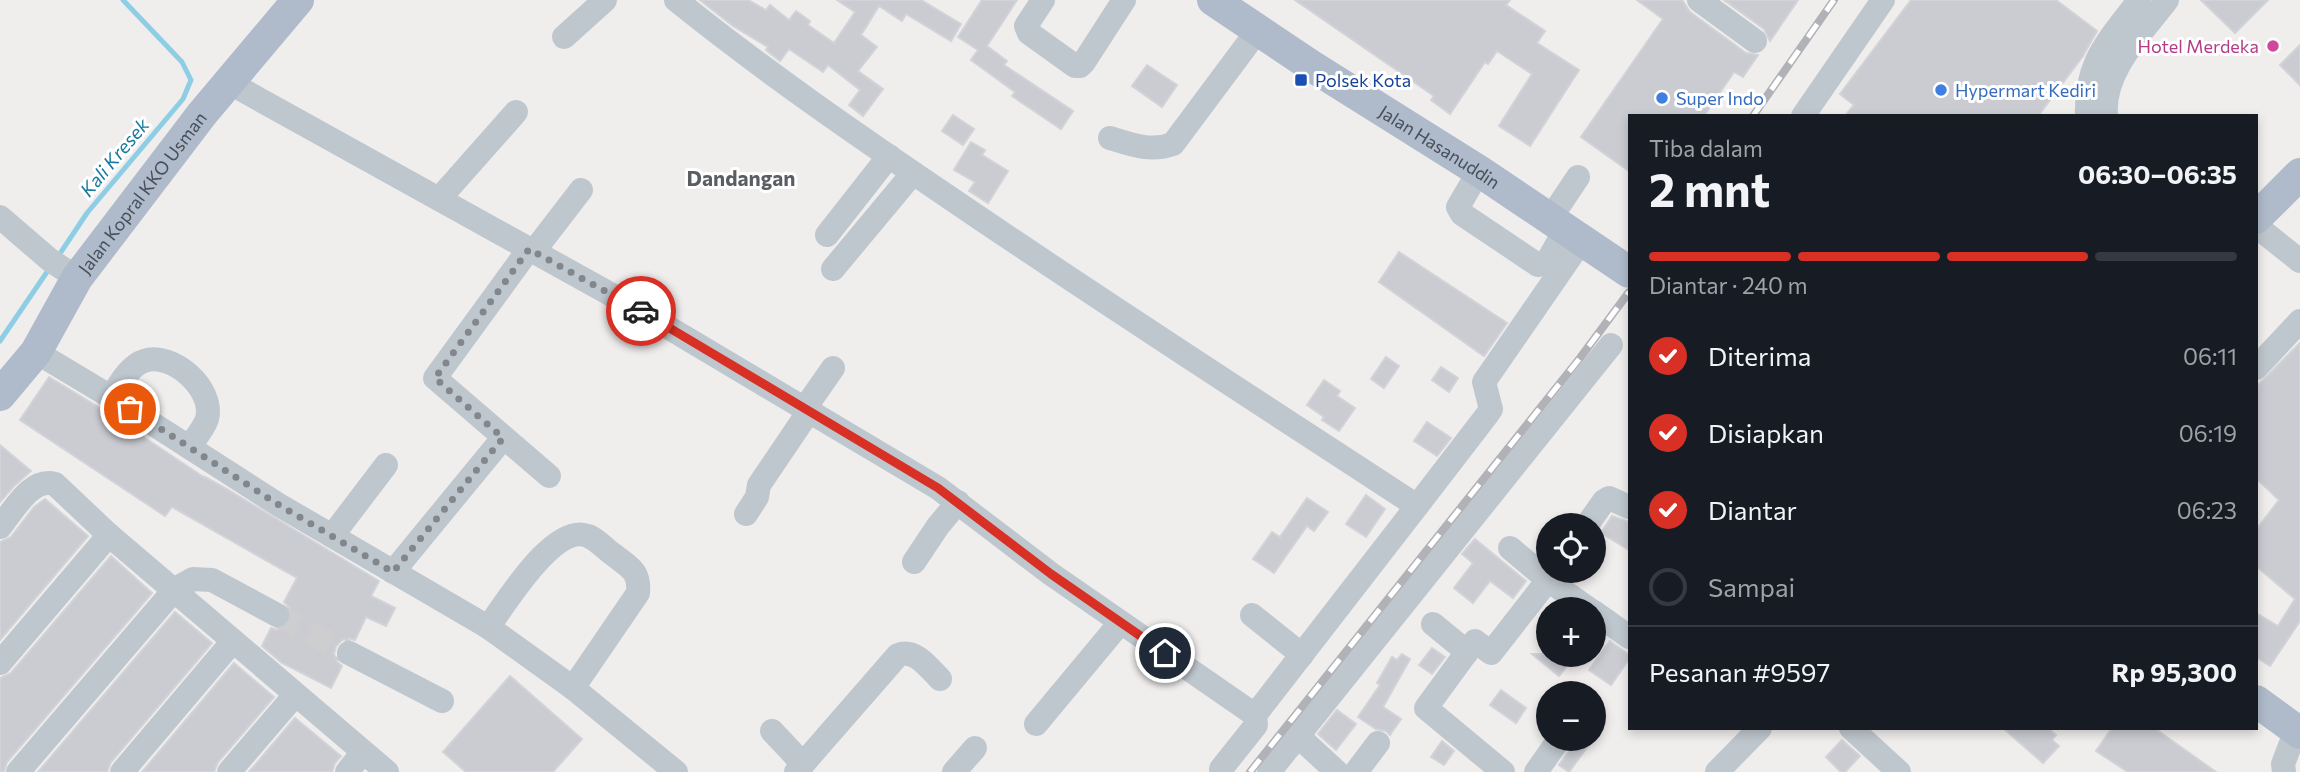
<!DOCTYPE html>
<html lang="id">
<meta charset="utf-8">
<style>
:root{--surface:#171b24;--page:#242831;--text:#f1f3f6;--muted:#9ea1a6;--line:#363941;--accent:#d93025}
body{margin:0;font-family:Commissioner,sans-serif;background:var(--page);color:var(--text);height:100vh;display:flex;flex-direction:column;font-size:26px;white-space:nowrap}
*{box-sizing:border-box;margin:0}
p{font-size:23px;color:var(--muted)}
.icon{flex:none;width:38px;height:38px;fill:none;stroke:currentColor;stroke-width:2;stroke-linecap:round;stroke-linejoin:round}
.map{position:relative;flex:1;overflow:hidden}
.details{position:absolute;left:1628px;top:114px;width:630px;height:616px;display:flex;flex-direction:column;background:var(--surface);border-radius:0px;box-shadow:0 4px 10px #0003}
.details>*{flex:none}
.tools{position:absolute;left:1536px;top:513px;display:grid;gap:14px}
.tools a{display:grid;place-items:center;width:70px;height:70px;border-radius:50%;background:var(--surface);box-shadow:0 4px 10px #0003;font-size:35px}
.pin{position:absolute;display:grid;place-items:center;width:60px;height:60px;color:#fff;margin:-30px;border:4px solid #fff;border-radius:50%;box-shadow:0 2px 7px #0007}
.courier{position:absolute;display:grid;place-items:center;width:70px;height:70px;margin:-35px;border:5px solid #d93025;border-radius:50%;background:#fff;color:#222;box-shadow:0 2px 9px #0007}
.head em{font-style:normal;font-weight:700}
.head div{display:flex;flex-direction:column-reverse}
.head{display:flex;align-items:center;justify-content:space-between;height:119px;padding:0 21px}
h1{font-size:46px;font-weight:700;line-height:52px}
.bar{display:grid;grid-template-columns:repeat(4,1fr);gap:10px 7px;align-content:center;height:84px;padding:0 21px}
.bar i{height:9px;border-radius:5px;background:var(--line)}
.bar .selected{background:var(--accent)}
.bar p{grid-column:span 4}
.line{display:flex;align-items:center;gap:18px;padding:0 21px;border-top:2px solid var(--line)}
.line div{flex:1}
ol{padding:0 21px;list-style:none}
li{display:flex;align-items:center;gap:21px;height:77px}
li p{margin-inline-start:auto}
li .icon{padding:7px;border-radius:50%;background:var(--accent);color:#fff;stroke-width:4}
li:last-child{color:var(--muted)}
li i{width:38px;height:38px;border:4px solid var(--line);border-radius:50%}
.map>svg:first-child{display:block}
</style>
<div class="map">
<svg width="2300" height="772" viewBox="0 0 2300 772">
<rect width="100%" height="100%" fill="#f0eded"/>
<g fill="none" stroke-linecap="round" stroke-linejoin="round">
<!-- stream -->
<g stroke="#8ecee5" stroke-width="5">
<polyline points="57,258 87,213 183,99 191,80 182,62 123,0"/>
<polyline points="0,341 49,269"/>
</g>
</g>
<!-- building -->
<g fill="#caccd2" stroke="#d2d3d8" stroke-width="2">
<polygon points="700,0 748,0 766,10 770,5 789,20 796,11 810,21 808,25 834,43 855,12 837,0 921,0 961,24 951,41 906,14 902,21 879,6 861,35 877,47 858,71 883,89 863,116 849,105 860,90 828,65 823,72 789,49 780,61 766,50 768,47 733,26"/>
<polygon points="982,0 1017,0 987,46 1007,61 1004,65 1073,111 1061,129 1012,96 1015,92 971,60 978,50 958,37"/>
<polygon points="1295,0 1510,0 1506,5 1545,31 1537,43 1579,70 1530,146 1499,126 1532,74 1497,51 1488,64 1485,62 1450,114 1431,100 1434,96"/>
<polygon points="1637,0 1682,0 1690,12 1746,53 1758,55 1743,77 1734,72 1704,116 1629,116 1629,171 1581,137 1663,19"/>
<polygon points="1724,0 1798,0 1770,41 1764,29"/>
<polygon points="1911,0 2056,0 2097,31 2083,56 2038,116 1845,116 1854,105 1840,94"/>
<polygon points="2201,0 2268,0 2235,33"/>
<polygon points="2300,45 2300,85 2280,65"/>
<polygon points="1147,65 1177,85 1162,107 1132,86"/>
<polygon points="953,115 974,129 963,145 942,131"/>
<polygon points="971,142 985,150 982,155 1008,171 988,203 969,191 975,182 954,170"/>
<polygon points="1399,252 1507,323 1484,356 1379,282"/>
<polygon points="2300,343 2300,621 2270,666 2256,657 2256,613 2278,626 2295,599 2256,566 2256,530 2279,500 2256,478 2256,387"/>
<polygon points="1386,357 1399,366 1384,388 1371,379"/>
<polygon points="1441,367 1458,378 1449,392 1432,380"/>
<polygon points="49,377 100,408 205,478 205,477 227,489 379,581 371,596 395,608 386,626 366,617 355,640 348,638 342,640 336,646 334,654 337,662 342,666 331,688 282,663 262,646 271,628 277,630 284,628 290,621 292,614 290,608 284,602 297,578 172,507 165,516 20,420"/>
<polygon points="1324,380 1340,391 1337,396 1355,408 1339,431 1322,420 1324,417 1307,405"/>
<polygon points="1427,422 1451,438 1437,456 1414,441"/>
<polygon points="0,445 31,471 14,486 0,502"/>
<polygon points="1366,495 1385,509 1366,537 1346,524"/>
<polygon points="1307,498 1328,512 1314,531 1307,526 1274,573 1253,559 1272,532 1280,537"/>
<polygon points="45,499 88,536 0,640 0,542 11,537 34,507"/>
<polygon points="1612,516 1629,522 1629,550 1601,533"/>
<polygon points="1475,539 1526,581 1513,598 1490,581 1473,603 1454,588 1473,563 1462,554"/>
<polygon points="111,556 152,593 7,762 4,772 0,772 0,678 11,673"/>
<polygon points="175,612 212,643 111,762 107,772 38,772"/>
<polygon points="1610,641 1629,655 1629,659 1611,685 1589,670"/>
<polygon points="1432,648 1445,657 1432,674 1419,665"/>
<polygon points="1402,654 1410,659 1383,707 1401,719 1390,735 1386,731 1376,729 1358,717 1380,685 1377,683 1392,657 1397,660"/>
<polygon points="1532,654 1576,654 1559,676"/>
<polygon points="234,663 274,697 218,762 214,772 142,772"/>
<polygon points="510,676 582,739 553,772 466,772 443,752"/>
<polygon points="1501,690 1526,708 1516,723 1490,705"/>
<polygon points="1337,710 1356,724 1336,750 1318,734"/>
<polygon points="295,718 341,756 335,763 332,772 249,772"/>
<polygon points="2003,728 2048,728 2056,735 2052,740 2059,746 2043,763"/>
<polygon points="2112,728 2154,728 2216,772 2128,772 2096,751"/>
<polygon points="1575,738 1588,746 1569,772 1559,765 1572,747"/>
<polygon points="1842,740 1860,756 1845,772 1841,772 1826,757"/>
<polygon points="1442,741 1454,751 1444,765 1431,757"/>
</g>
<g fill="none" stroke-linecap="round" stroke-linejoin="round">
<!-- minor-tunnel -->
<polyline stroke="#cecdcf" stroke-width="24" stroke-dasharray="24 12" stroke-linecap="butt" points="277,615 349,653"/>
<!-- minor -->
<g stroke="#bfc7ce" stroke-width="24">
<path d="M 676,0 C 764,71 857,135 950,198 C 1104,303 1261,404 1417,506 L 1255,715 L 1256,725 L 1221,769"/>
<polyline points="1043,0 1026,26 1029,33 1075,66 1080,66 1084,62 1124,0"/>
<polyline points="1699,0 1755,41"/>
<polyline points="564,37 605,0"/>
<polyline points="228,82 639,310 938,488 1051,574 1255,715"/>
<polyline points="1803,116 1883,0"/>
<path d="M 2087,116 C 2085,61 2109,41 2139,0"/>
<path d="M 2106,116 C 2102,71 2142,33 2167,0"/>
<path d="M 1110,138 C 1132,145 1151,152 1173,144 L 1258,30"/>
<polyline points="1479,171 1458,207 1462,214 1538,265 1547,262 1565,230"/>
<polyline points="439,199 516,112"/>
<polyline points="0,217 50,260 77,278"/>
<polyline points="1550,219 1578,177"/>
<polyline points="2256,226 2300,261"/>
<polyline points="827,235 889,156"/>
<polyline points="529,249 435,378 549,476"/>
<polyline points="534,251 581,190"/>
<polyline points="833,269 913,173"/>
<polyline points="36,352 111,397 279,505 488,627 573,688 676,772"/>
<polyline points="2256,368 2300,321"/>
<path d="M 111,397 C 119,385 130,365 144,361 C 172,351 215,389 207,419 C 204,428 195,439 189,447"/>
<polyline points="805,408 833,368"/>
<polyline points="1417,506 1487,415 1491,409 1484,382 1582,240"/>
<polyline points="746,514 757,497 759,485 809,411"/>
<polyline points="1587,525 1604,501 1609,498 1629,507"/>
<path d="M 0,527 C 14,510 31,477 55,484 L 109,535 L 387,772"/>
<polyline points="332,536 386,465"/>
<polyline points="914,562 938,526 958,502"/>
<polyline points="1555,570 1548,580 1589,609"/>
<polyline points="393,572 503,438"/>
<polyline points="1594,612 1629,637"/>
<polyline points="1252,615 1302,655"/>
<polyline points="1433,624 1467,652"/>
<path d="M 488,627 C 505,605 554,522 588,536 C 597,539 606,550 614,555 C 630,568 640,571 638,593 L 573,688"/>
<polyline points="349,653 442,701"/>
<polyline points="0,663 109,535"/>
<polyline points="1036,724 1120,623"/>
<polyline points="1851,728 1899,772"/>
<polyline points="772,731 803,764 796,772"/>
<polyline points="1298,736 1337,772"/>
<path d="M 803,764 L 898,655 C 915,648 929,668 940,679"/>
<polyline points="18,772 175,589 193,579 212,580 277,615"/>
<polyline points="122,772 233,641"/>
<polyline points="229,772 295,695"/>
<polyline points="347,772 363,752"/>
<polyline points="954,772 975,748"/>
<polyline points="1269,772 1611,345"/>
<polyline points="1356,772 1378,743"/>
<polyline points="1503,772 1426,708 1475,641 1491,653 1548,580 1510,548"/>
<polyline points="1536,772 1560,738"/>
<polyline points="1717,772 1760,728"/>
<polyline points="2284,772 2283,764 2296,730"/>
</g>
<!-- major -->
<g stroke="#afbbca" stroke-width="32">
<path id="s1" d="M 1213,0 L 1310,65 L 1479,171 L 1629,272"/>
<polyline points="2256,218 2300,174"/>
<path id="s2" d="M 0,395 L 36,352 L 77,278 L 202,114 L 298,0"/>
<polyline points="2256,701 2300,733"/>
</g>
<defs>
<g id="rail">
<polyline points="1753,116 1834,0"/>
<polyline points="1250,772 1580,358 1629,292"/>
</g>
</defs>
<!-- rail casing -->
<use href="#rail" stroke="#b0b2b7" stroke-width="8"/>
<!-- rail -->
<use href="#rail" stroke="#fff" stroke-width="5" stroke-dasharray="16" stroke-linecap="butt"/>
</g>
<g fill="none" stroke-linecap="round" stroke-linejoin="round">
<!-- done -->
<polyline stroke="#82868d" stroke-width="7" stroke-dasharray="0 12.6" points="130,409 279,505 393,572 503,438 435,378 529,249 641,311"/>
<!-- route -->
<polyline stroke="#d93025" stroke-width="9" points="641,311 938,488 1051,574 1165,653"/>
</g>
<!-- markers -->
<circle fill="#d1479c" stroke="#fff" stroke-width="2.5" cx="2273" cy="46" r="7"/>
<rect fill="#1a4fb4" stroke="#fff" stroke-width="2.5" x="1294" y="73" width="14" height="14" rx="3.5"/>
<g fill="#3f7fe0" stroke="#fff" stroke-width="2.5">
<circle cx="1941" cy="90" r="7"/>
<circle cx="1662" cy="98" r="7"/>
</g>
<g text-anchor="middle" dominant-baseline="central" stroke-width="6" stroke-linejoin="round" paint-order="stroke">
<!-- hotel labels -->
<g font-size="18" fill="#b23c85" stroke="#fff" text-anchor="end">
<text x="2259" y="46">Hotel Merdeka</text>
</g>
<!-- transit labels -->
<g font-size="18" fill="#164399" stroke="#fff" text-anchor="start">
<text x="1315" y="80">Polsek Kota</text>
</g>
<!-- shop labels -->
<g font-size="18" fill="#366cbe" stroke="#fff" text-anchor="start">
<text x="1955" y="90">Hypermart Kediri</text>
<text x="1676" y="98">Super Indo</text>
</g>
<!-- street labels -->
<g font-size="18" fill="#474f59" stroke="#fff">
<text stroke="none"><textPath href="#s1" startOffset="270">Jalan Hasanuddin</textPath></text>
<text stroke="none"><textPath href="#s2" startOffset="248">Jalan Kopral KKO Usman</textPath></text>
</g>
<!-- water labels -->
<g font-size="19" font-style="italic" fill="#16799d" stroke="#fff">
<text transform="translate(114 157) rotate(-50)">Kali Kresek</text>
</g>
<!-- quarter labels -->
<g font-size="21" font-weight="bold" fill="#5a5d62" stroke="#fff">
<text x="741" y="177">Dandangan</text>
</g>
</g>
</svg>
<div class="tools">
<a><svg class="icon" aria-label="locate" viewBox="0 0 24 24"><circle cx="12" cy="12" r="6"/><path d="M12 2v4M12 18v4M2 12h4M18 12h4"/></svg></a>
<a>+</a>
<a>−</a>
</div>
<div class="pin" style="left:130px;top:409px;background:#ea580c"><svg class="icon" aria-label="bag" viewBox="0 0 24 24"><path d="M5 8h14l-1 12H6zM9 8a3 3 0 0 1 6 0"/></svg></div>
<div class="pin" style="left:1165px;top:653px;background:#1f2937"><svg class="icon" aria-label="home" viewBox="0 0 24 24"><path d="M3 11l9-7 9 7M6 9v11h12V9"/></svg></div>
<div class="courier" style="left:641px;top:311px"><svg class="icon" aria-label="car" viewBox="0 0 24 24"><path d="M5 17H2v-5l4-1 3-4h7l3 4 3 1v5h-3M9 17h6M6 11h13"/><circle cx="7" cy="17" r="2"/><circle cx="17" cy="17" r="2"/></svg></div>
<section class="details">
<div class="head"><div><h1>2 mnt</h1><p>Tiba dalam</p></div><em>06:30–06:35</em></div>
<div class="bar"><i class="selected"></i><i class="selected"></i><i class="selected"></i><i></i><p>Diantar · 240 m</p></div>
<ol>
<li><svg class="icon" aria-label="check" viewBox="0 0 24 24"><path d="M5 12l5 5 9-10"/></svg>Diterima<p>06:11</p></li>
<li><svg class="icon" aria-label="check" viewBox="0 0 24 24"><path d="M5 12l5 5 9-10"/></svg>Disiapkan<p>06:19</p></li>
<li><svg class="icon" aria-label="check" viewBox="0 0 24 24"><path d="M5 12l5 5 9-10"/></svg>Diantar<p>06:23</p></li>
<li><i></i>Sampai</li>
</ol>
<div class="line" style="height:91px"><div>Pesanan #9597</div><b>Rp 95,300</b></div>
</section>
</div>
